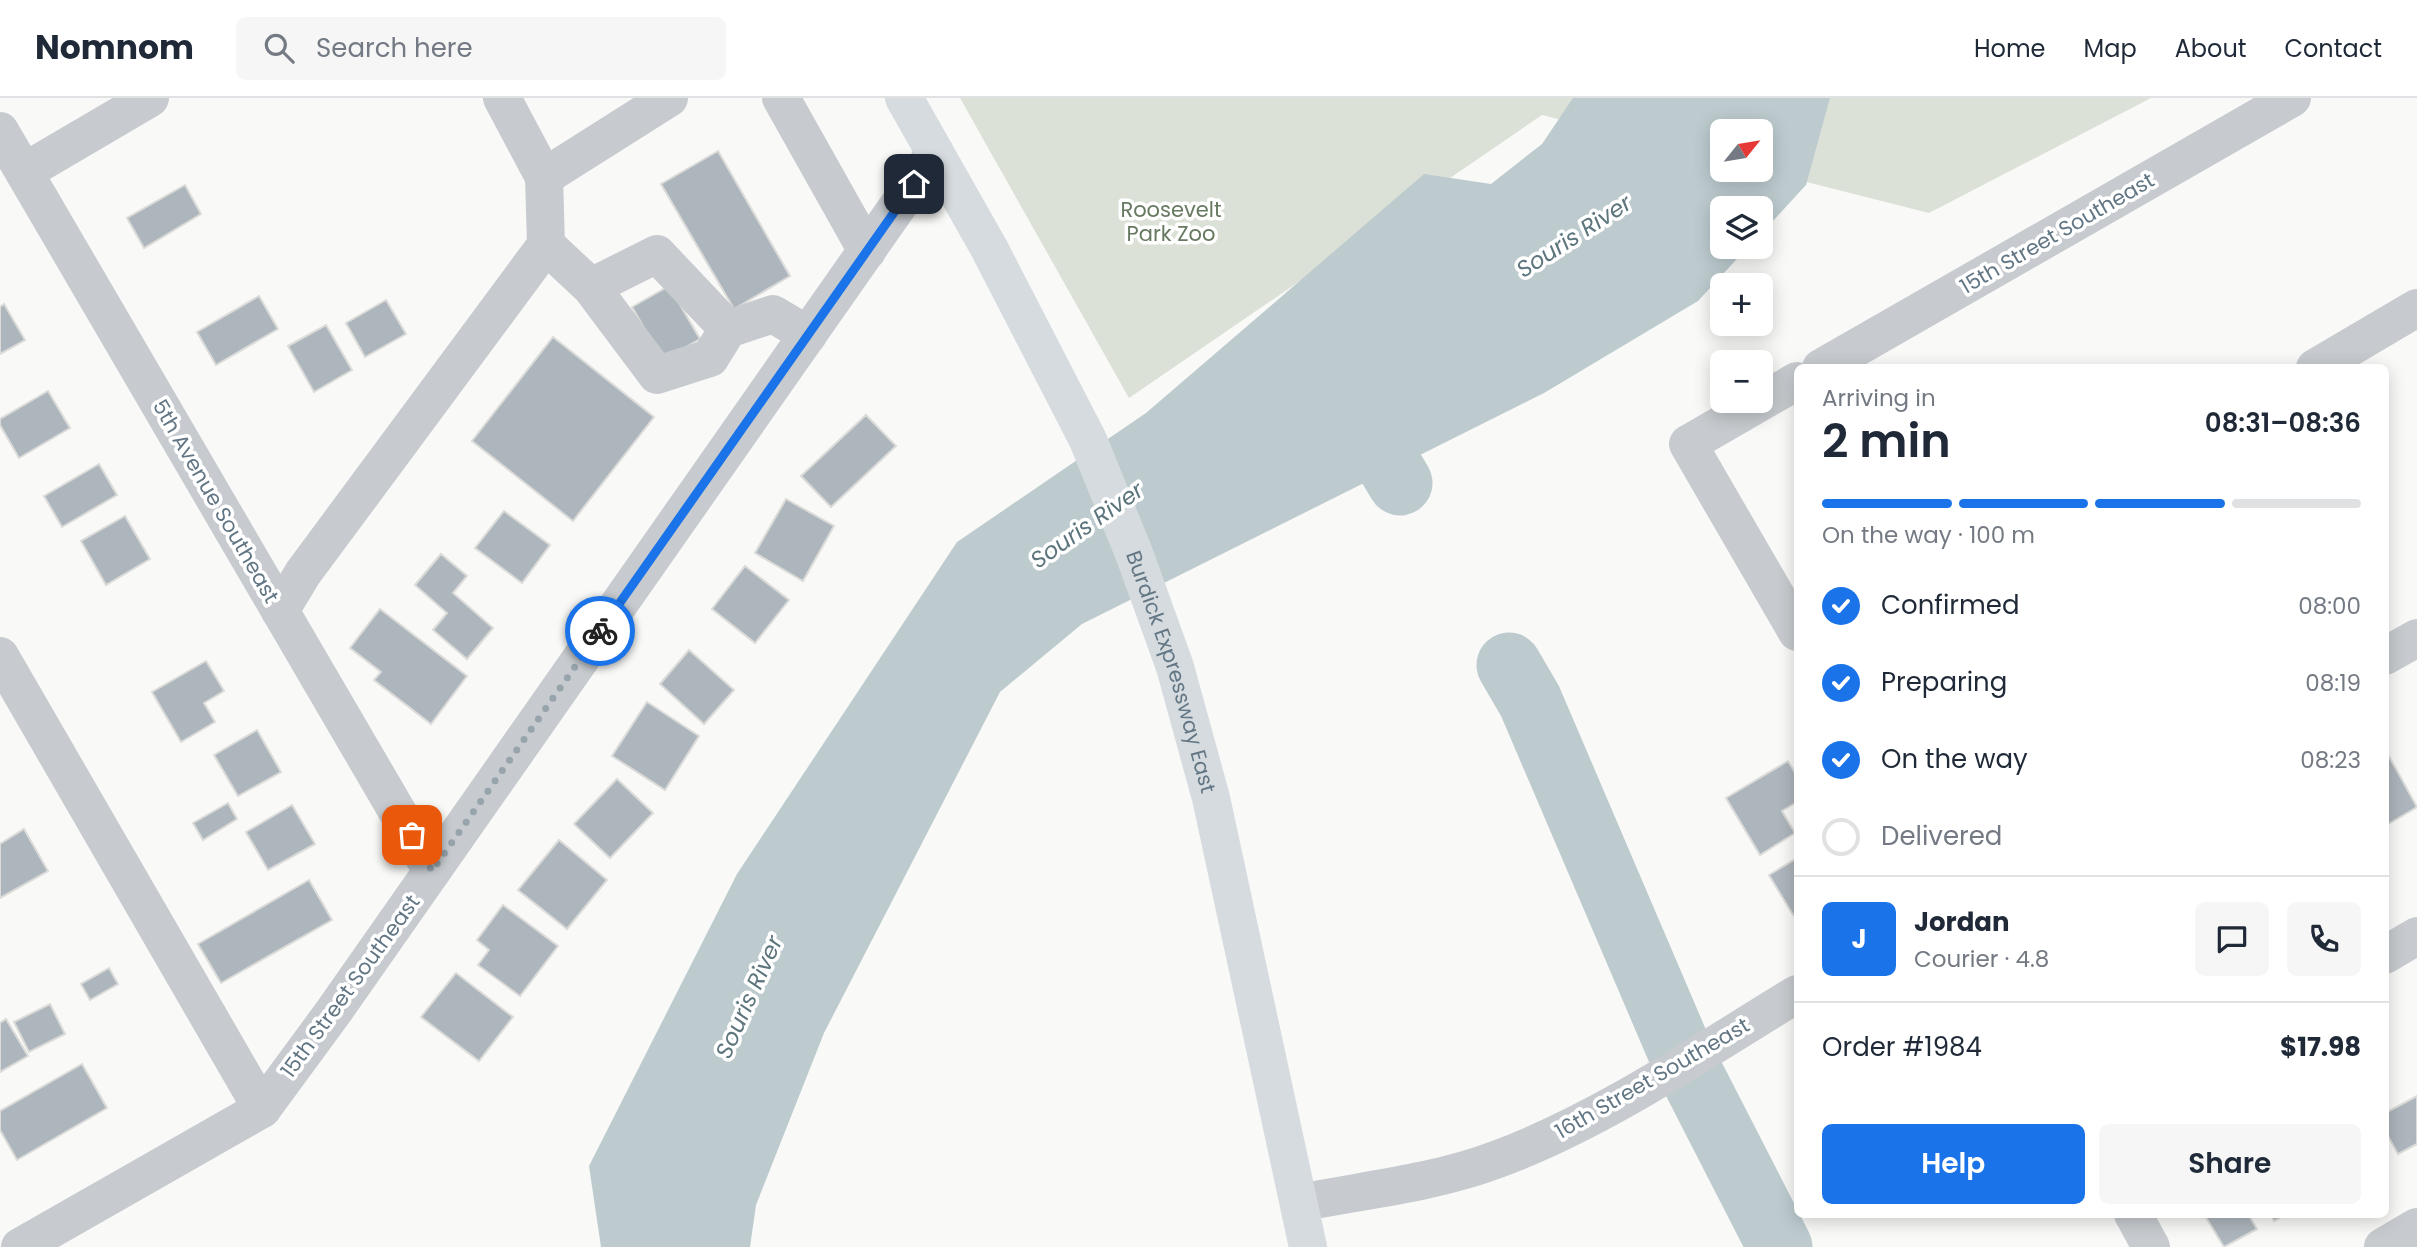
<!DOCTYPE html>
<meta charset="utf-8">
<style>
:root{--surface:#fff;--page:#f6f6f7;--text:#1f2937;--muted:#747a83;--line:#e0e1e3;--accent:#1a73e8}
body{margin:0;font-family:Poppins,sans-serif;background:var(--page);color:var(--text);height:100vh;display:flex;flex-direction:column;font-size:26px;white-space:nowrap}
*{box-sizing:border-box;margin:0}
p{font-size:23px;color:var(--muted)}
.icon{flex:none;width:38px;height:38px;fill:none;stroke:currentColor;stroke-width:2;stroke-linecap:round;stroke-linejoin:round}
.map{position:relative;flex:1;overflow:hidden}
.drawer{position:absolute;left:1794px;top:266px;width:595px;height:854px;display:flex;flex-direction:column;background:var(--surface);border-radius:10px;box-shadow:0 4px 18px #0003}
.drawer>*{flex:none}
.needle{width:46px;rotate:60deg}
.controls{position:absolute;left:1710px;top:21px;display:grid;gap:14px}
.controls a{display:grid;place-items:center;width:63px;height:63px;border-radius:10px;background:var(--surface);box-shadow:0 4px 18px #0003;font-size:35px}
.pin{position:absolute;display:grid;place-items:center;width:60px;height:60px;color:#fff;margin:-30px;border-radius:14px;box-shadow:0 4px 10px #0006}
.courier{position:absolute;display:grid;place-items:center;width:70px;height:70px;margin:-35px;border:5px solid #1a73e8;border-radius:50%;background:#fff;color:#222;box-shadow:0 2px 9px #0007}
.head em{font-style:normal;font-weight:600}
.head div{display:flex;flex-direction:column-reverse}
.head{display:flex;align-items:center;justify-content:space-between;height:119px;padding:0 28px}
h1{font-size:46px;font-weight:600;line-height:52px}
.bar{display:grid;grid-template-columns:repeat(4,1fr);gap:10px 7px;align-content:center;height:84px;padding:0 28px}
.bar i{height:9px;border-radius:5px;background:var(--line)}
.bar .active{background:var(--accent)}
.bar p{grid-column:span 4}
.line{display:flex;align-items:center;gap:18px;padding:0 28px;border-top:2px solid var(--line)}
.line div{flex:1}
.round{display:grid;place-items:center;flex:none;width:74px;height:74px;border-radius:10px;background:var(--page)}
ol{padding:0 28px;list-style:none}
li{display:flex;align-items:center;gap:21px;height:77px}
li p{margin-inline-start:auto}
li .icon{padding:7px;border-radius:50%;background:var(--accent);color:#fff;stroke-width:4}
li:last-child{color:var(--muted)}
li i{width:38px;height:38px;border:4px solid var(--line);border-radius:50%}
.cta{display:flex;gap:14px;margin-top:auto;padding:14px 28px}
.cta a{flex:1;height:80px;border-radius:10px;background:var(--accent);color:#fff;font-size:28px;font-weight:600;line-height:80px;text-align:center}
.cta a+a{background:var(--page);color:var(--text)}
header{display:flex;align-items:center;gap:42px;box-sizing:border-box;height:98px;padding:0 35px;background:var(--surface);border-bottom:2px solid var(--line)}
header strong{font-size:33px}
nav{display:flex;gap:38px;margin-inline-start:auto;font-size:24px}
.search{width:490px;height:63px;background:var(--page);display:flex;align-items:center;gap:18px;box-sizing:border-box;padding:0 24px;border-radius:10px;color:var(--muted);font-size:26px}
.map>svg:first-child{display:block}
</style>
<header>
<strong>Nomnom</strong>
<div class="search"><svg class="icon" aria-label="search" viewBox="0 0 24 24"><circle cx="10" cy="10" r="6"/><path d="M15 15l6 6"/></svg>Search here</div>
<nav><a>Home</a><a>Map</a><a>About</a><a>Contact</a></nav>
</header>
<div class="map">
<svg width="2417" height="1149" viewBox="0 0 2417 1149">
<rect width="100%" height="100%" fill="#f9f9f7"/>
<!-- green -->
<polygon fill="#dbe1d7" points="960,0 2151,0 1929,115 1759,72 1760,33 1722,33 1722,62 1542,17 1129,300"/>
<!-- water -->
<path fill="#bdcbcf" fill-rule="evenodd" d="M 1573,0 L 1830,0 L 1806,87 L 1761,136 L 1760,110 L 1722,110 L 1722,149 L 1748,149 L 1698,203 L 1544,295 L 1082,526 L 1000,594 L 824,935 L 756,1107 L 750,1149 L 601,1149 L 589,1068 L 737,776 L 957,444 L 1146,315 L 1424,76 L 1491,86 L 1542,46 ZM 1722,33 L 1760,33 L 1760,72 L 1722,72 Z"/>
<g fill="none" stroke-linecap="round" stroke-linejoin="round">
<!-- river -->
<g stroke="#bdcbcf" stroke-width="65">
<polyline points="1346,295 1400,385"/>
<polyline points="1509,567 1530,603 1681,956 1780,1149"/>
</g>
</g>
<!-- building -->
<g fill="#adb6bc" stroke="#dbdbd9" stroke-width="2">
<polygon points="718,53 790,178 734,211 661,86"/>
<polygon points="185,87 201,116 144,150 127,120"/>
<polygon points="669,188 700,241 663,262 632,209"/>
<polygon points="259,198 278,231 216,267 197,234"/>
<polygon points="386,202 406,236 365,259 346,225"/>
<polygon points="4,206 25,242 0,256 0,209"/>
<polygon points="326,227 352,272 314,294 288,248"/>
<polygon points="553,239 654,319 573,423 472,343"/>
<polygon points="48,293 70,330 19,360 0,327 0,321"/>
<polygon points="866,317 896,348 831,409 801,378"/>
<polygon points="99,366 117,397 62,429 44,398"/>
<polygon points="786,401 834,428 803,483 755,455"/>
<polygon points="504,413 550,447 522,485 475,450"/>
<polygon points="125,418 150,461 106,487 81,443"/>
<polygon points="441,456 467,478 453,495 493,530 467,561 433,532 447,515 415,487"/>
<polygon points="745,468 789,502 755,545 712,511"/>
<polygon points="380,511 467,578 431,626 374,582 381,574 350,550"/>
<polygon points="689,552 734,592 704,626 660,586"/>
<polygon points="206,563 224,593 204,605 215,624 181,644 152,594"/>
<polygon points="647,604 699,638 665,692 612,658"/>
<polygon points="257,632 281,674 238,698 214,657"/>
<polygon points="2386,653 2417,709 2385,728 2385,654"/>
<polygon points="1788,663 1797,678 1797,704 1782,713 1795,735 1760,757 1726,700"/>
<polygon points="617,681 653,715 610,760 574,726"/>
<polygon points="228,705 237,721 203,742 193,725"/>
<polygon points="292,707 315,746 268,772 246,734"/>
<polygon points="24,731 48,773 0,800 0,746"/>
<polygon points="559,742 607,782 567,831 518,792"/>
<polygon points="1797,760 1797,815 1793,817 1769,777"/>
<polygon points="309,782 332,822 221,885 198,846"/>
<polygon points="503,807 558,848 520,898 478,867 489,852 477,842"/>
<polygon points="109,870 118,886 90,902 81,886"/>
<polygon points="456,875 513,919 479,963 421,919"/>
<polygon points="50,906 65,936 29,954 14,924"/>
<polygon points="6,921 28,958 0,974 0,925"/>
<polygon points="82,966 107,1010 17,1062 0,1032 0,1013"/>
<polygon points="2417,998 2417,1046 2398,1056 2385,1033 2385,1015"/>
<polygon points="2204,1116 2248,1116 2257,1131 2224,1149"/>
<polygon points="2271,1116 2286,1116 2274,1123"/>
</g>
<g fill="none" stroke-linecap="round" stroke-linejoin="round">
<!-- minor -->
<g stroke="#c7cbcf" stroke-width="38">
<polyline points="502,0 544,79 669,0"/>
<polyline points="781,0 867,153"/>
<polyline points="0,33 432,773"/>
<polyline points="24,74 150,0"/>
<polyline points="546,147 591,189 657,156 728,231 710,260 657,277 591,189"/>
<polyline points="728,231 773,216 808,237"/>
<polyline points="1821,270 2292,0"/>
<polyline points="2315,270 2417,210"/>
<polyline points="1797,283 1688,346 1797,534"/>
<polyline points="280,513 303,475 546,147 544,79"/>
<polyline points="0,558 262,1011"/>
<polyline points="2385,558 2417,540"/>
<polyline points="2385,857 2417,838"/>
<path d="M 1299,1105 C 1365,1092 1435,1085 1498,1061 C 1601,1023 1703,953 1797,896"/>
<polyline points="2133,1116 2151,1149"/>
<polyline points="20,1149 262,1011 334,913 935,55"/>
<polyline points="2383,1149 2417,1129"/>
</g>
<!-- major -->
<path stroke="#d6dbdf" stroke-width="38" id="s1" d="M 904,0 L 989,150 L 1088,342 L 1135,458 L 1175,569 L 1211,700 L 1308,1149"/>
</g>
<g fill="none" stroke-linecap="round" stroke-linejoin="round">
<!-- done -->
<polyline stroke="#97a4ac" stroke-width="7" stroke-dasharray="0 12.6" points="412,737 432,773 600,533"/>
<!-- route -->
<polyline stroke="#1a73e8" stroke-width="9" points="600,533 914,86"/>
</g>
<g text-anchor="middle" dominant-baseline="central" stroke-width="7" stroke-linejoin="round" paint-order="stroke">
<!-- park labels -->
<g font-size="21" fill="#677a61" stroke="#fff">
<text x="1171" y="111">Roosevelt<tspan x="1171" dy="24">Park Zoo</tspan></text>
</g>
<!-- street labels -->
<g font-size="21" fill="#627684" stroke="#fff">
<text transform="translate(2057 135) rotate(-30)">15th Street Southeast</text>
<text transform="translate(216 403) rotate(60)">5th Avenue Southeast</text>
<text stroke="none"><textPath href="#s1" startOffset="635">Burdick Expressway East</textPath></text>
<text transform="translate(350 888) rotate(-54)">15th Street Southeast</text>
<text transform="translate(1652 980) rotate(-30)">16th Street Southeast</text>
</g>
<!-- water labels -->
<g font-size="23" font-style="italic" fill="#5d767d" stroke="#fff">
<text transform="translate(1574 138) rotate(-33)">Souris River</text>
<text transform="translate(1087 427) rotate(-35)">Souris River</text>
<text transform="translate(749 899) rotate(-66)">Souris River</text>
</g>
</g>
</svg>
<div class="controls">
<a><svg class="needle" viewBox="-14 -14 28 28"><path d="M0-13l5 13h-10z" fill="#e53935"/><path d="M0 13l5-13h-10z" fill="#747a83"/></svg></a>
<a><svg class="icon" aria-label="layers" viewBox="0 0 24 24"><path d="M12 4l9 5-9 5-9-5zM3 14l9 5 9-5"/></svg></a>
<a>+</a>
<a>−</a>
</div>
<div class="pin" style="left:412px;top:737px;background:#ea580c"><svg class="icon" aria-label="bag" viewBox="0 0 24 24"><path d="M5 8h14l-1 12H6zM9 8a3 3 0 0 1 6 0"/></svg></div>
<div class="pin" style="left:914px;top:86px;background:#1f2937"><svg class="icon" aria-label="home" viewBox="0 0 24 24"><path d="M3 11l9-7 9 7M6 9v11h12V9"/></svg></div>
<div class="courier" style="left:600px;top:533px"><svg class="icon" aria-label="bike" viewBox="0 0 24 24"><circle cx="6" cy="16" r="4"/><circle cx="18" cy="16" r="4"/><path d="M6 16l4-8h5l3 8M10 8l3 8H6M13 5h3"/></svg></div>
<section class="drawer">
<div class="head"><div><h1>2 min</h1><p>Arriving in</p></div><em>08:31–08:36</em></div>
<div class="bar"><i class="active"></i><i class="active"></i><i class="active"></i><i></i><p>On the way · 100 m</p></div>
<ol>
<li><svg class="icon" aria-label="check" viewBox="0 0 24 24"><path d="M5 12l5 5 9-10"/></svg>Confirmed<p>08:00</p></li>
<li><svg class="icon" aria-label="check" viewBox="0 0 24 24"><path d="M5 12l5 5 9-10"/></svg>Preparing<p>08:19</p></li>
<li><svg class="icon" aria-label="check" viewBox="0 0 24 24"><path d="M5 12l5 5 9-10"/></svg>On the way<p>08:23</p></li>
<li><i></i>Delivered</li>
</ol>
<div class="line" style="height:126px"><b class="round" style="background:var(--accent);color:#fff">J</b><div><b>Jordan</b><p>Courier · 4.8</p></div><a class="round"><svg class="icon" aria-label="chat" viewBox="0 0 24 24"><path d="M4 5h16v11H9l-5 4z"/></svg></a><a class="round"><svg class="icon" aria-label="phone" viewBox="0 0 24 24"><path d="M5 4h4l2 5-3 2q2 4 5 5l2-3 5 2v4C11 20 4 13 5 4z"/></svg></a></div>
<div class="line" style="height:91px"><div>Order #1984</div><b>$17.98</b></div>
<div class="cta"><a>Help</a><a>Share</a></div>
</section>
</div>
